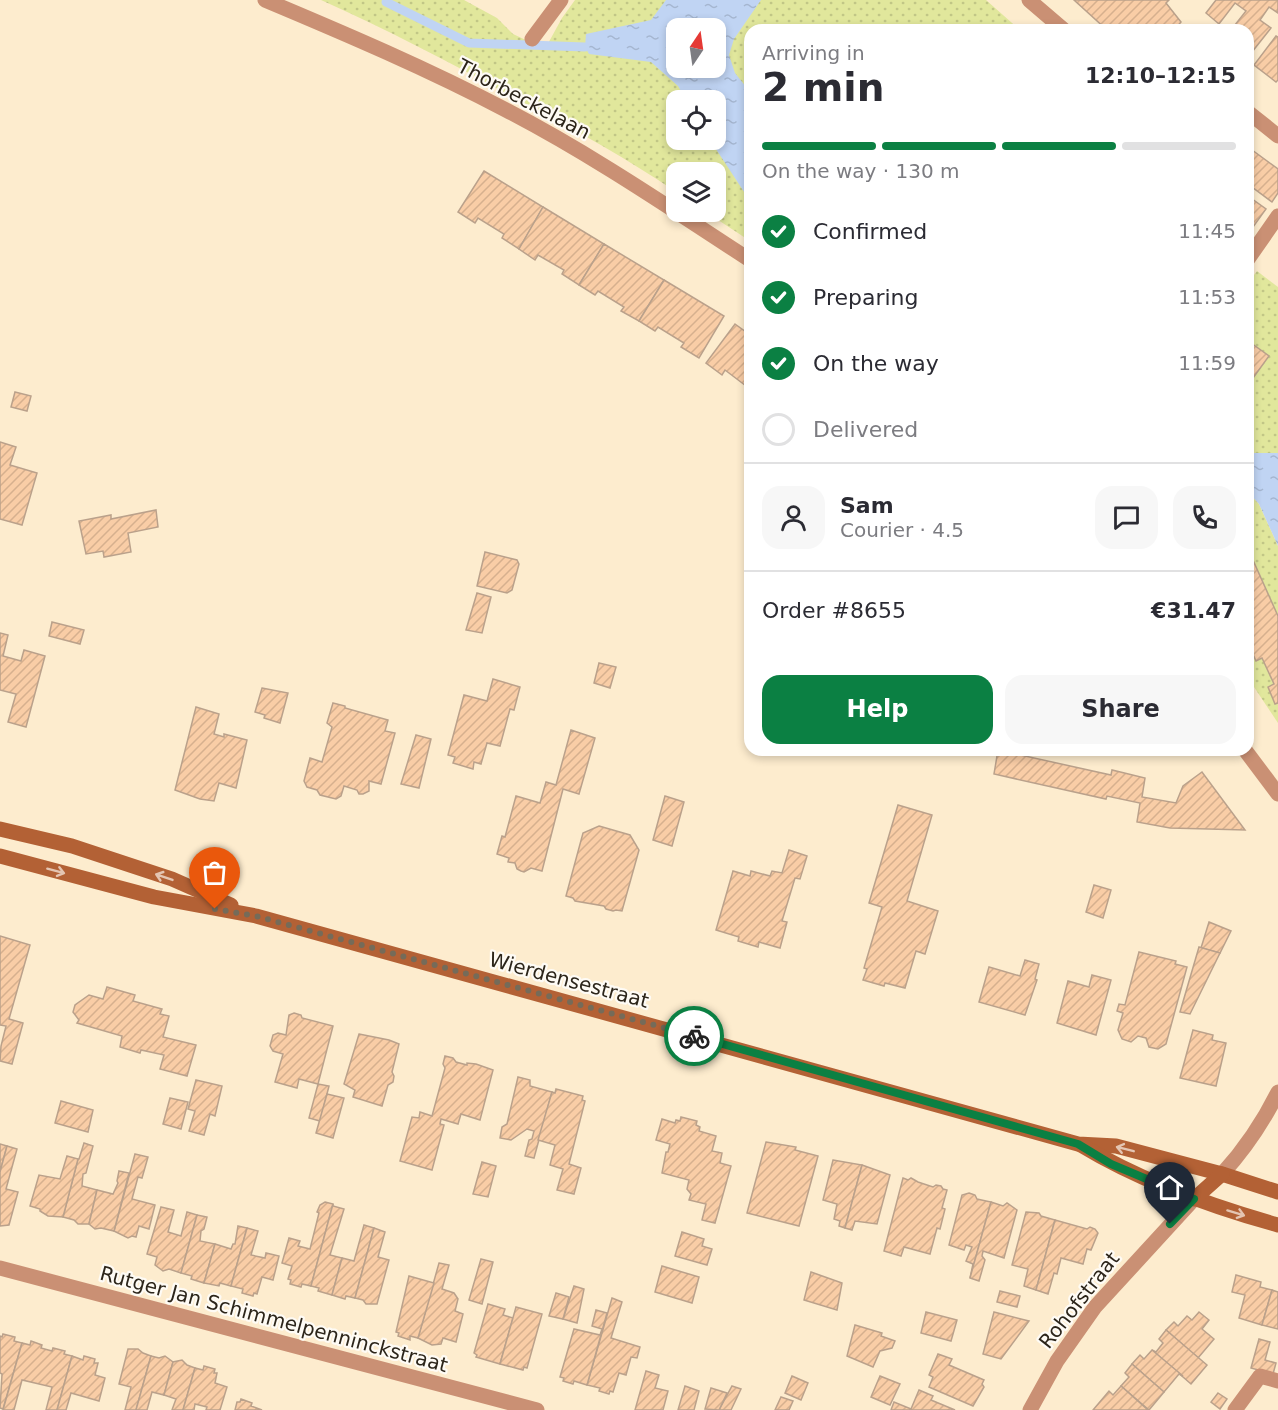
<!DOCTYPE html>
<meta charset="utf-8">
<style>
:root{--surface:#fff;--page:#f7f7f7;--text:#2b2b33;--muted:#7c7c81;--line:#e1e1e2;--accent:#0b8043}
body{margin:0;font-family:"DejaVu Sans",sans-serif;background:var(--page);color:var(--text);height:100vh;display:flex;flex-direction:column;font-size:22px;white-space:nowrap}
*{box-sizing:border-box;margin:0}
p{font-size:20px;color:var(--muted)}
.icon{flex:none;width:33px;height:33px;fill:none;stroke:currentColor;stroke-width:2;stroke-linecap:round;stroke-linejoin:round}
.map{position:relative;flex:1;overflow:hidden}
.sheet{position:absolute;left:744px;top:24px;width:510px;height:732px;display:flex;flex-direction:column;background:var(--surface);border-radius:18px;box-shadow:0 3px 9px #0003}
.sheet>*{flex:none}
.needle{width:39px;rotate:13deg}
.fabs{position:absolute;left:666px;top:18px;display:grid;gap:12px}
.fabs a{display:grid;place-items:center;width:60px;height:60px;border-radius:12px;background:var(--surface);box-shadow:0 3px 9px #0003;font-size:30px}
.pin{position:absolute;display:grid;place-items:center;width:51px;height:51px;color:#fff;margin:-62px -26px;border-radius:50% 50% 50% 0;rotate:-45deg;box-shadow:0 0 6px #0007}
.pin .icon{rotate:45deg}
.courier{position:absolute;display:grid;place-items:center;width:60px;height:60px;margin:-30px;border:4px solid #0b8043;border-radius:50%;background:#fff;color:#222;box-shadow:0 2px 8px #0007}
.head em{font-style:normal;font-weight:800}
.head div{display:flex;flex-direction:column-reverse}
.head{display:flex;align-items:center;justify-content:space-between;height:102px;padding:0 18px}
h1{font-size:39px;font-weight:800;line-height:45px}
.bar{display:grid;grid-template-columns:repeat(4,1fr);gap:9px 6px;align-content:center;height:72px;padding:0 18px}
.bar i{height:8px;border-radius:4px;background:var(--line)}
.bar .active{background:var(--accent)}
.bar p{grid-column:span 4}
.line{display:flex;align-items:center;gap:15px;padding:0 18px;border-top:2px solid var(--line)}
.line div{flex:1}
.round{display:grid;place-items:center;flex:none;width:63px;height:63px;border-radius:18px;background:var(--page)}
ol{padding:0 18px;list-style:none}
li{display:flex;align-items:center;gap:18px;height:66px}
li p{margin-inline-start:auto}
li .icon{padding:6px;border-radius:50%;background:var(--accent);color:#fff;stroke-width:4}
li:last-child{color:var(--muted)}
li i{width:33px;height:33px;border:3px solid var(--line);border-radius:50%}
.primary-button{display:flex;gap:12px;margin-top:auto;padding:12px 18px}
.primary-button a{flex:1;height:69px;border-radius:18px;background:var(--accent);color:#fff;font-size:24px;font-weight:800;line-height:69px;text-align:center}
.primary-button a+a{background:var(--page);color:var(--text)}
.map>svg:first-child{display:block}
</style>
<div class="map">
<svg width="1278" height="1410" viewBox="0 0 1278 1410">
<defs>
<pattern id="grass-dots" width="8" height="8" patternUnits="userSpaceOnUse" patternTransform="scale(1.5)"><rect width="8" height="8" fill="#e1e79c"/><path d="M2 2h.1M6 6h.1" fill="none" stroke="#c1c686" stroke-width="1.8" stroke-linecap="round"/></pattern>
<pattern id="water-ripples" width="26" height="14" patternUnits="userSpaceOnUse" patternTransform="scale(1.5)"><rect width="26" height="14" fill="#c0d4f3"/><path d="M2 4q2-2 4 0t4 0M15 11q2-2 4 0t4 0" fill="none" stroke="#a5b6d0"/></pattern>
<pattern id="building-hatch" width="6" height="6" patternUnits="userSpaceOnUse" patternTransform="scale(1.5)"><rect width="6" height="6" fill="#f9cda6"/><path d="M-1 1l2-2M0 6l6-6M5 7l2-2" fill="none" stroke="#d6b08e"/></pattern>
</defs>
<rect width="100%" height="100%" fill="#fdecce"/>
<!-- grass -->
<g fill="url(#grass-dots)" fill-rule="evenodd">
<path d="M 321,0 L 464,0 L 497,18 L 513,34 L 545,49 L 562,18 L 575,0 L 986,0 L 1020,30 L 750,30 L 750,241 L 706,212 L 716,212 L 716,172 L 676,172 L 676,192 C 628,159 577,131 526,104 C 458,67 391,31 321,0 ZM 676,28 L 716,28 L 716,68 L 676,68 ZM 676,100 L 716,100 L 716,140 L 676,140 Z"/>
<polygon points="1257,271 1278,287 1278,453 1248,454 1248,283"/>
<polygon points="1248,492 1259,504 1278,546 1278,723 1248,678"/>
</g>
<!-- water -->
<g fill="url(#water-ripples)" fill-rule="evenodd">
<path d="M 666,0 L 761,0 L 734,39 L 729,55 L 735,73 L 750,92 L 750,201 L 710,140 L 716,140 L 716,100 L 686,100 L 678,86 L 651,62 L 589,54 L 585,47 L 586,34 L 651,20 ZM 716,28 L 716,68 L 676,68 L 676,28 Z"/>
<polygon points="1252,453 1278,453 1278,546 1259,504 1248,492 1248,454"/>
</g>
<g fill="none" stroke-linecap="round" stroke-linejoin="round">
<!-- stream -->
<polyline stroke="#c0d4f3" stroke-width="9" points="386,2 469,43 585,47"/>
</g>
<!-- building -->
<g fill="url(#building-hatch)" stroke="#baa18b" stroke-width="1.5">
<polygon points="1074,0 1169,0 1166,3 1181,22 1174,30 1107,30"/>
<polygon points="1216,0 1278,0 1278,13 1269,7 1260,20 1271,28 1248,57 1248,30 1231,30 1246,11 1235,3 1219,24 1206,13"/>
<polygon points="1276,36 1278,37 1278,80 1276,82 1254,65"/>
<polygon points="1248,147 1278,169 1278,193 1272,202 1248,184"/>
<polygon points="484,171 543,207 519,249 502,238 504,234 478,218 475,223 458,212"/>
<polygon points="1248,196 1266,209 1248,234"/>
<polygon points="543,207 604,244 579,285 562,274 564,270 538,255 535,260 519,249"/>
<polygon points="604,244 664,280 639,321 621,311 624,307 598,291 595,295 579,285"/>
<polygon points="664,280 724,316 699,358 681,347 684,343 658,327 655,331 639,321"/>
<polygon points="735,324 750,335 750,396 746,393 750,389 725,370 722,375 706,363"/>
<polygon points="1251,343 1269,356 1248,385 1248,348"/>
<polygon points="15,392 31,396 27,411 11,407"/>
<polygon points="0,442 16,447 10,465 37,473 22,525 0,519"/>
<polygon points="156,510 158,527 128,533 131,552 104,557 103,551 86,554 79,521 111,515 111,519"/>
<polygon points="1248,549 1278,616 1278,703 1275,704 1268,687 1274,684 1262,658 1256,661 1248,643"/>
<polygon points="485,552 517,560 519,564 512,590 507,593 477,586"/>
<polygon points="477,593 491,597 482,633 466,630"/>
<polygon points="52,622 84,630 80,644 49,636"/>
<polygon points="0,633 8,635 3,656 21,661 24,650 45,656 26,727 8,722 16,694 0,690"/>
<polygon points="599,663 616,667 610,688 594,683"/>
<polygon points="493,679 520,687 514,710 510,709 500,746 487,743 481,764 474,762 473,769 453,763 455,757 448,755 464,695 487,701"/>
<polygon points="262,688 288,693 280,723 264,718 265,715 255,712"/>
<polygon points="333,703 345,706 345,708 388,720 385,731 395,733 381,784 369,781 369,791 363,794 359,794 357,790 344,786 341,796 336,799 320,795 317,790 307,787 304,781 310,758 322,762 332,727 327,723"/>
<polygon points="196,707 219,714 214,734 224,737 224,734 247,740 236,788 219,783 214,801 200,799 175,790"/>
<polygon points="571,730 595,738 579,794 563,789 542,871 531,868 524,872 521,871 517,869 515,863 508,862 509,858 497,854 502,836 505,837 516,796 540,803 546,782 556,785"/>
<polygon points="416,735 431,739 419,788 401,784"/>
<polygon points="998,750 1111,775 1112,770 1145,778 1142,797 1176,803 1183,786 1202,772 1245,830 1170,828 1137,822 1140,803 1107,796 1106,799 994,774"/>
<polygon points="665,796 684,802 672,846 653,840"/>
<polygon points="898,805 932,815 907,901 938,911 925,954 916,951 905,988 885,983 884,986 863,980 867,969 864,968 882,907 869,903"/>
<polygon points="599,826 630,835 639,850 622,911 616,910 613,911 606,909 604,906 575,901 573,898 566,896 583,833"/>
<polygon points="789,850 807,856 800,879 795,878 782,921 787,922 780,948 759,942 758,947 738,941 739,937 716,930 733,871 750,876 751,871 770,876 772,871 782,873"/>
<polygon points="1094,885 1111,890 1103,918 1086,912"/>
<polygon points="1209,922 1231,931 1220,953 1201,948"/>
<polygon points="0,936 30,945 9,1019 23,1023 12,1064 0,1061 1,1046 6,1026 0,1025"/>
<polygon points="1199,947 1220,953 1190,1014 1180,1012"/>
<polygon points="1139,952 1176,961 1175,964 1187,967 1166,1044 1158,1049 1149,1047 1146,1038 1138,1036 1131,1042 1122,1039 1118,1030 1123,1013 1117,1011 1119,1004 1125,1005"/>
<polygon points="1025,960 1039,964 1035,979 1037,980 1025,1015 979,1002 989,967 1020,976"/>
<polygon points="1092,975 1111,980 1096,1035 1057,1023 1068,981 1089,987"/>
<polygon points="107,987 135,995 133,1001 162,1009 160,1014 169,1016 163,1037 196,1045 187,1076 160,1069 164,1055 141,1050 140,1053 120,1047 122,1036 77,1023 79,1020 73,1012 75,1005 89,995 103,999"/>
<polygon points="294,1013 301,1015 302,1018 333,1026 318,1084 299,1079 297,1088 275,1082 283,1054 273,1051 270,1046 273,1035 278,1033 286,1035 289,1015"/>
<polygon points="1193,1030 1213,1035 1212,1040 1226,1043 1216,1086 1180,1078"/>
<polygon points="359,1034 389,1040 399,1044 392,1072 394,1076 393,1082 388,1085 382,1106 353,1097 355,1090 344,1084"/>
<polygon points="445,1056 453,1058 456,1062 467,1065 467,1063 476,1064 493,1070 480,1120 461,1114 458,1124 441,1119 440,1124 444,1125 432,1170 400,1161 412,1117 419,1118 420,1112 432,1116 445,1068 443,1064"/>
<polygon points="518,1077 530,1080 530,1086 552,1092 534,1158 525,1156 529,1140 532,1139 534,1131 527,1129 511,1140 500,1138 502,1127 507,1124"/>
<polygon points="196,1080 222,1086 215,1116 210,1114 204,1135 189,1131 195,1111 188,1109"/>
<polygon points="318,1084 329,1086 320,1121 309,1118"/>
<polygon points="556,1089 583,1096 582,1100 585,1101 569,1164 581,1168 574,1194 557,1190 563,1169 550,1165 555,1145 538,1140 552,1092 555,1093"/>
<polygon points="327,1094 344,1098 333,1138 316,1133"/>
<polygon points="170,1098 188,1102 181,1129 163,1124"/>
<polygon points="61,1101 93,1110 88,1132 55,1123"/>
<polygon points="681,1117 697,1121 696,1125 700,1127 699,1131 716,1136 712,1151 722,1153 720,1163 731,1166 715,1223 702,1220 706,1204 689,1200 691,1194 687,1189 689,1180 662,1173 666,1152 668,1152 670,1144 656,1140 662,1119 675,1123 676,1120 680,1121"/>
<polygon points="766,1142 796,1147 795,1150 818,1156 799,1226 747,1213"/>
<polygon points="84,1143 93,1146 86,1173 83,1174 82,1186 97,1190 89,1224 78,1224 74,1220 63,1217 78,1159 79,1159"/>
<polygon points="0,1144 7,1146 0,1172"/>
<polygon points="7,1146 17,1149 6,1189 18,1192 9,1225 0,1226 0,1172"/>
<polygon points="135,1154 148,1157 142,1178 138,1177 132,1199 155,1205 149,1229 139,1226 136,1237 132,1236 128,1238 114,1231"/>
<polygon points="67,1156 78,1159 63,1217 48,1216 40,1211 40,1209 30,1206 39,1175 60,1179"/>
<polygon points="833,1160 862,1165 845,1228 839,1226 840,1221 834,1219 837,1204 823,1200"/>
<polygon points="482,1162 496,1166 488,1197 473,1194"/>
<polygon points="862,1165 890,1175 877,1224 855,1221 852,1230 845,1228"/>
<polygon points="119,1171 129,1173 114,1231 101,1228 95,1229 89,1224 97,1190 113,1194 118,1183 117,1181"/>
<polygon points="903,1178 908,1180 911,1178 918,1182 933,1187 936,1185 941,1186 943,1189 947,1190 942,1208 945,1209 940,1229 937,1228 930,1254 904,1247 901,1256 884,1251"/>
<polygon points="969,1193 975,1195 977,1199 991,1202 970,1278 973,1264 966,1261 972,1247 966,1245 964,1250 949,1245 962,1195"/>
<polygon points="325,1202 333,1204 311,1286 302,1284 301,1287 290,1284 291,1280 288,1279 292,1266 282,1263 289,1238 300,1241 298,1246 310,1249 319,1213 317,1212 320,1205"/>
<polygon points="991,1202 1003,1206 1007,1203 1017,1210 1004,1258 983,1251 982,1256 985,1260 979,1281 970,1278"/>
<polygon points="333,1204 333,1206 344,1209 330,1255 342,1258 332,1295 318,1291 319,1288 311,1286"/>
<polygon points="161,1207 174,1210 168,1232 181,1236 187,1212 197,1215 181,1273 169,1269 163,1271 155,1265 157,1257 147,1254"/>
<polygon points="1026,1212 1039,1213 1041,1216 1055,1220 1036,1290 1024,1286 1028,1269 1012,1265"/>
<polygon points="197,1215 207,1217 204,1229 201,1231 200,1241 215,1244 204,1283 191,1279 192,1276 181,1273"/>
<polygon points="1055,1220 1087,1229 1090,1227 1095,1229 1098,1233 1091,1250 1087,1249 1083,1264 1061,1258 1057,1274 1054,1273 1048,1294 1036,1290"/>
<polygon points="364,1225 374,1228 355,1298 346,1296 345,1299 332,1295 342,1258 354,1261"/>
<polygon points="238,1226 247,1228 231,1286 220,1283 219,1286 204,1283 215,1244 231,1249 233,1244 235,1244"/>
<polygon points="247,1228 258,1231 251,1255 265,1258 266,1253 279,1256 273,1280 262,1277 257,1294 254,1293 253,1296 242,1293 243,1289 231,1286"/>
<polygon points="374,1228 385,1232 378,1257 389,1260 377,1304 366,1304 363,1300 355,1298"/>
<polygon points="682,1232 704,1239 702,1246 712,1249 707,1265 675,1256"/>
<polygon points="481,1259 493,1262 482,1304 469,1300"/>
<polygon points="439,1263 449,1265 442,1289 454,1293 458,1299 455,1311 463,1314 456,1342 443,1338 441,1344 432,1345 418,1338"/>
<polygon points="662,1266 699,1277 692,1303 655,1292"/>
<polygon points="811,1272 842,1283 837,1310 804,1300"/>
<polygon points="1236,1275 1261,1282 1260,1287 1272,1290 1262,1325 1239,1318 1245,1295 1232,1292"/>
<polygon points="409,1276 434,1283 418,1338 410,1336 410,1340 398,1336 399,1333 396,1332"/>
<polygon points="574,1286 584,1289 577,1323 563,1319"/>
<polygon points="1272,1290 1278,1292 1278,1329 1262,1325"/>
<polygon points="1000,1291 1020,1296 1017,1307 997,1302"/>
<polygon points="556,1293 569,1297 563,1319 549,1316"/>
<polygon points="612,1298 622,1302 611,1338 640,1347 637,1358 631,1357 626,1375 619,1373 613,1392 610,1391 609,1394 599,1391 600,1388 587,1385"/>
<polygon points="488,1304 505,1309 503,1315 513,1318 500,1364 476,1357 477,1355 474,1353"/>
<polygon points="516,1307 542,1314 527,1368 524,1367 523,1370 500,1364"/>
<polygon points="596,1310 607,1313 587,1385 574,1381 573,1384 563,1381 564,1378 560,1377 574,1329 600,1335 602,1329 592,1326"/>
<polygon points="926,1312 957,1320 951,1341 921,1333"/>
<polygon points="994,1312 1029,1321 1001,1359 983,1354"/>
<polygon points="1199,1312 1209,1320 1202,1329 1214,1339 1198,1358 1166,1330 1174,1322 1178,1326 1187,1316 1192,1320"/>
<polygon points="855,1325 882,1333 881,1336 895,1341 892,1348 880,1351 873,1367 847,1356"/>
<polygon points="1166,1330 1207,1365 1191,1384 1152,1350 1156,1352 1163,1343 1159,1339"/>
<polygon points="3,1334 15,1337 14,1341 22,1343 3,1409 0,1408 2,1374 0,1373 0,1336 2,1337"/>
<polygon points="1259,1339 1270,1342 1265,1360 1276,1363 1273,1374 1251,1368"/>
<polygon points="31,1341 42,1345 41,1348 52,1351 53,1348 65,1351 64,1354 72,1356 57,1410 46,1410 52,1387 22,1380 14,1410 3,1410 22,1343 30,1345"/>
<polygon points="128,1349 138,1349 143,1353 151,1356 136,1410 125,1410 131,1387 119,1384"/>
<polygon points="1152,1350 1183,1376 1179,1374 1164,1392 1132,1364 1140,1355 1144,1359"/>
<polygon points="938,1354 952,1359 949,1365 984,1380 982,1384 984,1387 973,1406 929,1387 933,1377 929,1375"/>
<polygon points="72,1356 83,1360 84,1356 95,1359 94,1363 98,1363 95,1375 105,1378 99,1401 71,1393 66,1410 57,1410"/>
<polygon points="151,1356 159,1358 165,1356 173,1362 164,1395 152,1392 147,1410 136,1410"/>
<polygon points="182,1360 187,1365 195,1368 183,1410 172,1410 176,1399 164,1395 173,1362"/>
<polygon points="1132,1364 1164,1392 1149,1410 1121,1386 1129,1377 1125,1373"/>
<polygon points="204,1366 215,1369 214,1373 217,1373 215,1383 227,1387 220,1410 206,1410 207,1407 195,1404 194,1410 183,1410 195,1368 203,1370"/>
<polygon points="646,1371 659,1375 655,1388 668,1391 663,1410 635,1410"/>
<polygon points="792,1376 808,1383 801,1400 785,1393"/>
<polygon points="880,1376 900,1384 890,1405 871,1397"/>
<polygon points="685,1386 699,1391 694,1410 678,1410"/>
<polygon points="732,1386 741,1389 731,1410 719,1410"/>
<polygon points="1121,1386 1148,1410 1093,1410 1109,1391 1113,1395"/>
<polygon points="711,1388 727,1393 719,1410 705,1409"/>
<polygon points="919,1390 933,1396 931,1400 955,1410 891,1410 894,1402 911,1409"/>
<polygon points="1218,1393 1227,1399 1220,1409 1211,1402"/>
<polygon points="781,1397 793,1401 789,1410 775,1410"/>
<polygon points="241,1399 252,1403 251,1406 262,1410 235,1410 237,1402 240,1402"/>
</g>
<g fill="none" stroke-linecap="round" stroke-linejoin="round">
<!-- minor -->
<g stroke="#ca9074" stroke-width="15">
<polyline points="1029,0 1064,30"/>
<polyline points="532,39 561,0"/>
<polyline points="1248,112 1278,136"/>
<polyline points="1248,259 1278,216"/>
<polyline points="0,1268 537,1410"/>
<polyline points="1030,1410 1057,1361 1095,1307 1194,1199"/>
<polyline points="1235,1410 1260,1376 1278,1381"/>
</g>
<!-- tertiary -->
<g stroke="#ca9074" stroke-width="15">
<path d="M 265,0 C 346,34 428,69 506,110 C 591,154 670,208 750,260"/>
<polyline points="1245,750 1278,794"/>
<path d="M 1222,1174 C 1245,1149 1263,1122 1278,1092"/>
</g>
<!-- secondary -->
<g stroke="#b36135" stroke-width="15">
<polyline points="0,829 72,846 172,879 231,905"/>
<polyline points="0,856 154,897 256,916 1078,1144 1116,1146 1222,1174 1278,1192"/>
<path d="M 1081,1145 C 1142,1182 1210,1206 1278,1225"/>
<polyline points="1194,1199 1222,1174"/>
</g>
</g>
<!-- one-way arrows -->
<defs><path id="oneway-shaft" d="M-6 0H5M1.5-3L5.5 0L1.5 3" fill="none" stroke-width="1.6" stroke-linecap="round" stroke-linejoin="round" transform="scale(1.5)"/></defs>
<g stroke="#e4c5b2">
<use href="#oneway-shaft" transform="translate(56 871) rotate(15)"/>
<use href="#oneway-shaft" transform="translate(164 877) rotate(-161)"/>
<use href="#oneway-shaft" transform="translate(1125 1149) rotate(-166)"/>
<use href="#oneway-shaft" transform="translate(1236 1213) rotate(17)"/>
</g>
<g fill="none" stroke-linecap="round" stroke-linejoin="round">
<!-- done -->
<polyline stroke="#756b59" stroke-width="6" stroke-dasharray="0 10.8" points="215,909 256,916 694,1036"/>
<!-- route -->
<polyline stroke="#0b8043" stroke-width="8" points="694,1036 1078,1144 1111,1164 1194,1199 1170,1224"/>
</g>
<g text-anchor="middle" dominant-baseline="central" stroke-width="4.5" stroke-linejoin="round" paint-order="stroke">
<!-- street labels -->
<g font-size="20" fill="#2c251a" stroke="#fefbf5">
<text transform="translate(524 99) rotate(28)">Thorbeckelaan</text>
<text transform="translate(569 980) rotate(15)">Wierdensestraat</text>
<text transform="translate(1079 1300) rotate(-52)">Rohofstraat</text>
<text transform="translate(274 1319) rotate(15)">Rutger Jan Schimmelpenninckstraat</text>
</g>
</g>
</svg>
<div class="fabs">
<a><svg class="needle" viewBox="-14 -14 28 28"><path d="M0-13l5 13h-10z" fill="#e53935"/><path d="M0 13l5-13h-10z" fill="#7c7c81"/></svg></a>
<a><svg class="icon" aria-label="locate" viewBox="0 0 24 24"><circle cx="12" cy="12" r="6"/><path d="M12 2v4M12 18v4M2 12h4M18 12h4"/></svg></a>
<a><svg class="icon" aria-label="layers" viewBox="0 0 24 24"><path d="M12 4l9 5-9 5-9-5zM3 14l9 5 9-5"/></svg></a>
</div>
<div class="pin" style="left:215px;top:909px;background:#ea580c"><svg class="icon" aria-label="bag" viewBox="0 0 24 24"><path d="M5 8h14l-1 12H6zM9 8a3 3 0 0 1 6 0"/></svg></div>
<div class="pin" style="left:1170px;top:1224px;background:#1f2937"><svg class="icon" aria-label="home" viewBox="0 0 24 24"><path d="M3 11l9-7 9 7M6 9v11h12V9"/></svg></div>
<div class="courier" style="left:694px;top:1036px"><svg class="icon" aria-label="bike" viewBox="0 0 24 24"><circle cx="6" cy="16" r="4"/><circle cx="18" cy="16" r="4"/><path d="M6 16l4-8h5l3 8M10 8l3 8H6M13 5h3"/></svg></div>
<section class="sheet">
<div class="head"><div><h1>2 min</h1><p>Arriving in</p></div><em>12:10–12:15</em></div>
<div class="bar"><i class="active"></i><i class="active"></i><i class="active"></i><i></i><p>On the way · 130 m</p></div>
<ol>
<li><svg class="icon" aria-label="check" viewBox="0 0 24 24"><path d="M5 12l5 5 9-10"/></svg>Confirmed<p>11:45</p></li>
<li><svg class="icon" aria-label="check" viewBox="0 0 24 24"><path d="M5 12l5 5 9-10"/></svg>Preparing<p>11:53</p></li>
<li><svg class="icon" aria-label="check" viewBox="0 0 24 24"><path d="M5 12l5 5 9-10"/></svg>On the way<p>11:59</p></li>
<li><i></i>Delivered</li>
</ol>
<div class="line" style="height:108px"><a class="round"><svg class="icon" aria-label="person" viewBox="0 0 24 24"><circle cx="12" cy="8" r="4"/><path d="M4 21q1-7 8-7t8 7"/></svg></a><div><b>Sam</b><p>Courier · 4.5</p></div><a class="round"><svg class="icon" aria-label="chat" viewBox="0 0 24 24"><path d="M4 5h16v11H9l-5 4z"/></svg></a><a class="round"><svg class="icon" aria-label="phone" viewBox="0 0 24 24"><path d="M5 4h4l2 5-3 2q2 4 5 5l2-3 5 2v4C11 20 4 13 5 4z"/></svg></a></div>
<div class="line" style="height:78px"><div>Order #8655</div><b>€31.47</b></div>
<div class="primary-button"><a>Help</a><a>Share</a></div>
</section>
</div>
